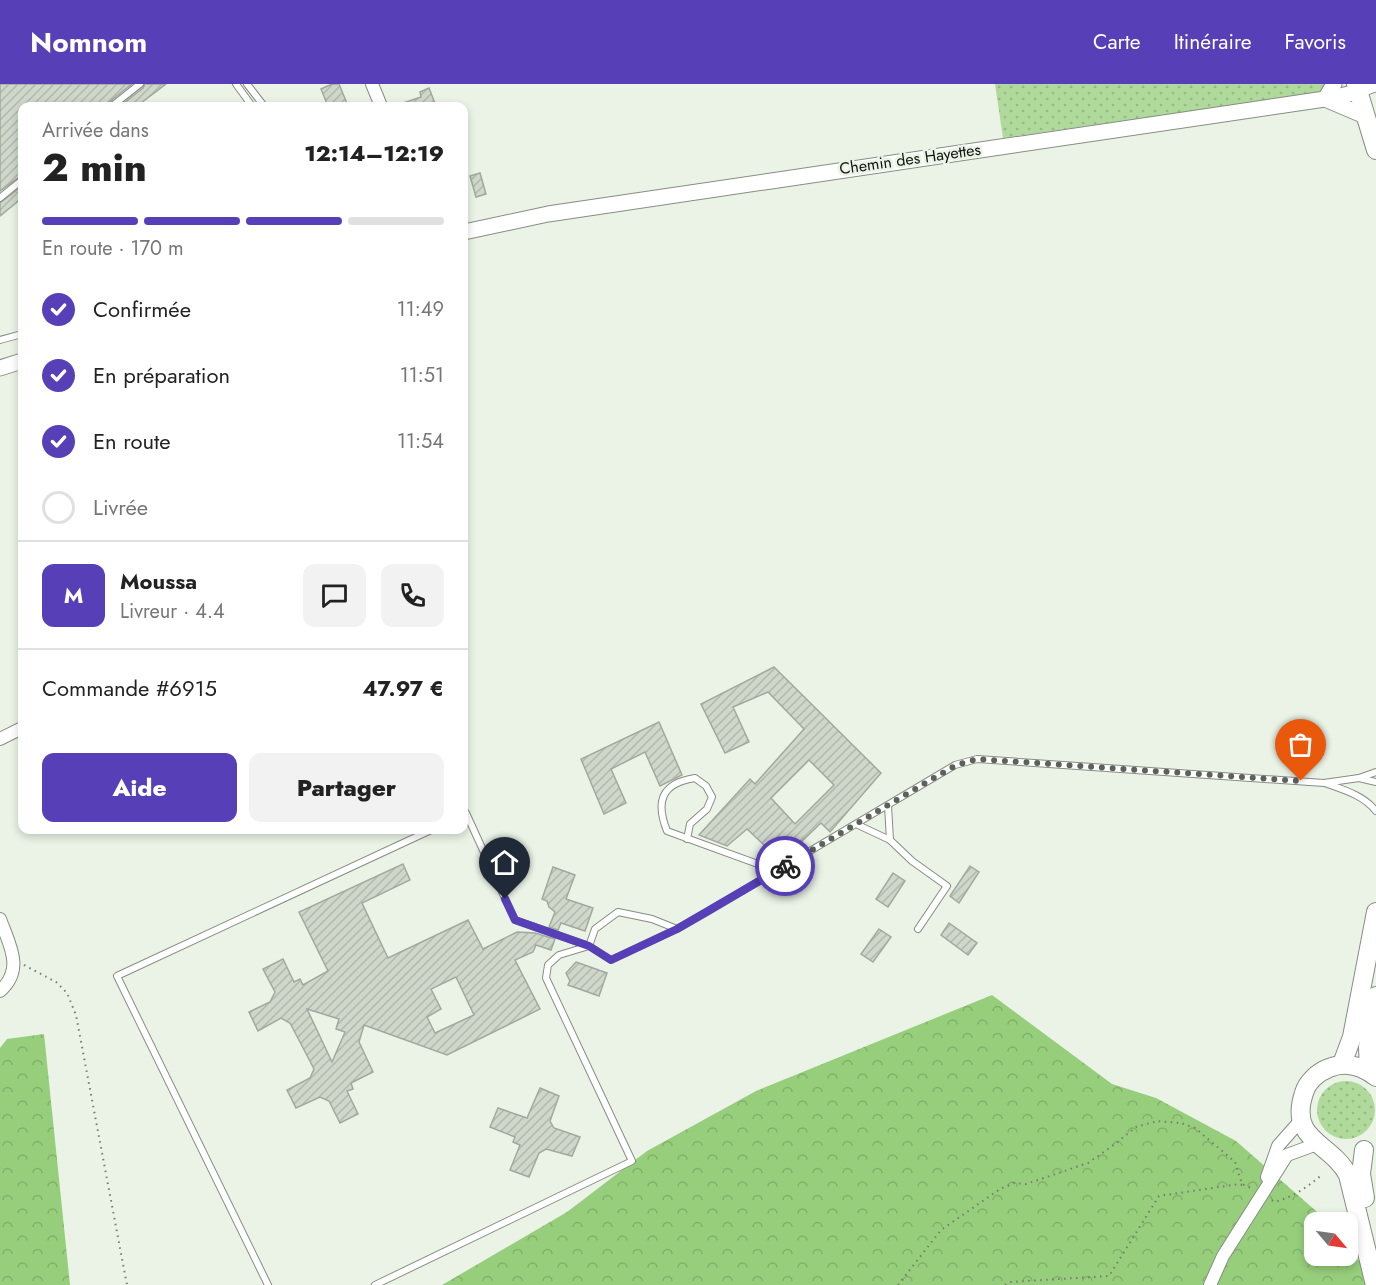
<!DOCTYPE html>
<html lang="fr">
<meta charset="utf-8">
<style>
:root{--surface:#fff;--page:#f2f2f2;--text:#222;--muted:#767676;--line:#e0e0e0;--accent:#563fb7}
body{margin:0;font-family:Jost,sans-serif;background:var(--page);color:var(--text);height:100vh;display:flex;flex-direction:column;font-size:22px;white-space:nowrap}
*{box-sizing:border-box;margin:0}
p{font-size:20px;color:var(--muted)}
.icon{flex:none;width:33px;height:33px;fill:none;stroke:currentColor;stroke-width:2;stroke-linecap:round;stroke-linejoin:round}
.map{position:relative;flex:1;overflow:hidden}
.details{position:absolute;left:18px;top:18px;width:450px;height:732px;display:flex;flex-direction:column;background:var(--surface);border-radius:12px;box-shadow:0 3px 9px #0003}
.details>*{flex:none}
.needle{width:39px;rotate:119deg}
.fabs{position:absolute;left:1304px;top:1128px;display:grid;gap:12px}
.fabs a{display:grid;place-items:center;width:54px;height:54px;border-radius:12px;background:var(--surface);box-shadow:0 3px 9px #0003;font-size:30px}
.pin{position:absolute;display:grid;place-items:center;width:51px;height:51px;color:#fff;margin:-62px -26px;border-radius:50% 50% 50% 0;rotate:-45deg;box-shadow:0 0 6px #0007}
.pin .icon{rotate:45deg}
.courier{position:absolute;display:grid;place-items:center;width:60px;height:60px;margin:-30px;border:4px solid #563fb7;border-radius:50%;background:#fff;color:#222;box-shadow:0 2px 8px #0007}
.headline em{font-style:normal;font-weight:800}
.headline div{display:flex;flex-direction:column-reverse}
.headline{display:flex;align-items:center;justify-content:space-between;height:102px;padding:0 24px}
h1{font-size:39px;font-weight:800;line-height:45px}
.bar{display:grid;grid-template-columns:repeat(4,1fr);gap:9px 6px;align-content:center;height:72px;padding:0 24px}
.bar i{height:8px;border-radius:4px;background:var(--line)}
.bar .current{background:var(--accent)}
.bar p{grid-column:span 4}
.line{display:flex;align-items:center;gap:15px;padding:0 24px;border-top:2px solid var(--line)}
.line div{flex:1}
.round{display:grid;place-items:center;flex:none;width:63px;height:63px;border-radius:12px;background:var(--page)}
ol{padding:0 24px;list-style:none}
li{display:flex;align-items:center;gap:18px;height:66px}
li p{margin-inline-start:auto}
li .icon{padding:6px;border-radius:50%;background:var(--accent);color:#fff;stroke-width:4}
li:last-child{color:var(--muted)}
li i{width:33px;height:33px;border:3px solid var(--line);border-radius:50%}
.button{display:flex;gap:12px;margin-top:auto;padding:12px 24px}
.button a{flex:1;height:69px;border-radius:12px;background:var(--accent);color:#fff;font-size:24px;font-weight:800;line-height:69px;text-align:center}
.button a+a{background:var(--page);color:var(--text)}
header{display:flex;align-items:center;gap:36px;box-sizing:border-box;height:84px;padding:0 30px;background:var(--accent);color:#fff}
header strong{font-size:28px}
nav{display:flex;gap:33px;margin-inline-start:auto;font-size:21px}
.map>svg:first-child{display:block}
</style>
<header>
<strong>Nomnom</strong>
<nav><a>Carte</a><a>Itinéraire</a><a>Favoris</a></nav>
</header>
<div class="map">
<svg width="1376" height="1201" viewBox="0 0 1376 1201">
<defs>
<pattern id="grass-dots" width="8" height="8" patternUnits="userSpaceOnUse" patternTransform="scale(1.5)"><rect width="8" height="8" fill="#b0d99c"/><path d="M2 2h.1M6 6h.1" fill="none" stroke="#96b985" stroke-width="1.8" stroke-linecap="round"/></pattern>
<pattern id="forest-crowns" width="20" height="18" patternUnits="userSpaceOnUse" patternTransform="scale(1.5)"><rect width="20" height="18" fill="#97ce7b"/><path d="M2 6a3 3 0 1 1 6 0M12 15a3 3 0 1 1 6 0" fill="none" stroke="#81b069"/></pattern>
<pattern id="building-hatch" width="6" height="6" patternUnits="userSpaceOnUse" patternTransform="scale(1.5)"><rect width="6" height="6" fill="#cfd7cb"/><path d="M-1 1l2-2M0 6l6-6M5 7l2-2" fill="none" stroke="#b1b8ad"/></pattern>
</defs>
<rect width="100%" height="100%" fill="#eaf3e6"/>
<!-- grass -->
<g fill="url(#grass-dots)">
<polygon points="995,0 1330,0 1320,8 1296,12 1003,54"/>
<circle cx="1346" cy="1026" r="29"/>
</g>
<!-- forest -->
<g fill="url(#forest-crowns)">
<polygon points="992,911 1112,1000 1156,1014 1236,1057 1316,1127 1324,1138 1314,1138 1314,1172 1347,1172 1347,1165 1363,1181 1368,1201 442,1201 567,1128 647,1067 756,1007"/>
<polygon points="44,950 70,1201 0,1201 0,964 7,955"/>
</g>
<!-- building -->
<g fill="url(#building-hatch)" stroke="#a1a99e" stroke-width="1.5" fill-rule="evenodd">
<polygon points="0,0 132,0 109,18 107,22 22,22 22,91 0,107"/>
<polygon points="145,0 166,0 137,22 120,22 143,4"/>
<polygon points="332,0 339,0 348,22 328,22 321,5"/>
<polygon points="429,4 436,22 398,22 397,21 421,13 420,8"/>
<polygon points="480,89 486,110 476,113 470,92"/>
<polygon points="22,102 22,114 0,132 0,119"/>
<path d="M 774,583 L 881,689 L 830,748 L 821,739 L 781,777 L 747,745 L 727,762 L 699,751 L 750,695 L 755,700 L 804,645 L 768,608 L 733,623 L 749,658 L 725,669 L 701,620 ZM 809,676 L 834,701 L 795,740 L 771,714 Z"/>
<polygon points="659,638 682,691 660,702 645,668 611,685 626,719 604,730 581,675"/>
<path d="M 403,780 L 410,796 L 362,819 L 388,874 L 468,836 L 483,865 L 517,848 L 535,849 L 555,855 L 551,866 L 536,861 L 533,868 L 515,876 L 540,925 L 447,971 L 364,941 L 359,958 L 373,988 L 351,999 L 353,1005 L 347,1007 L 358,1030 L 340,1039 L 329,1017 L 320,1013 L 296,1024 L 287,1006 L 310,994 L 314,985 L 290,939 L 281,934 L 258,947 L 249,928 L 270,918 L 275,908 L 263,885 L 283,875 L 294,898 L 300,895 L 303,901 L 328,887 L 299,828 ZM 456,893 L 474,931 L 435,949 L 427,933 L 441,925 L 431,905 ZM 307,925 L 339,935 L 336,945 L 345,948 L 332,978 Z"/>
<polygon points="970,782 979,788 959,819 950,812"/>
<polygon points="553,783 575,791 566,815 593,824 585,847 561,839 558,846 549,843 555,828 549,823 547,817 542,815"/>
<polygon points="893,789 905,797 888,823 876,815"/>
<polygon points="949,839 977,859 968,871 941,851"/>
<polygon points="879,845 891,853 873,878 861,870"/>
<polygon points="576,878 607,889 599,912 568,901 570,897 566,889"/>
<polygon points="540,1004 559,1012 550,1037 554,1044 580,1053 572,1072 546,1065 539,1069 529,1093 510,1086 520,1061 513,1058 515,1053 490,1043 498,1024 527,1034"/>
</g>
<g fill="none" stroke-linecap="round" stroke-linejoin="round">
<defs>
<g id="service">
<polyline points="236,0 252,22"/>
<polyline points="247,0 264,22"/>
<polyline points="112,22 140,0"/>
<polyline points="0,114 22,96"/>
<polyline points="0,256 22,250"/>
<polyline points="1359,694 1376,698"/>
<path d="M 1325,699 C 1344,706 1363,711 1376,727"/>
<polyline points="888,722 890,756"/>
<polyline points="464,730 466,729 515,836 589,862"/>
<polyline points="858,741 890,756 912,777 947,802 918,845"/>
<path d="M 687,755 L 690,740 L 707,725 L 712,713 L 706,702 L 695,694 C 662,699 655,717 667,747 L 777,787"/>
<polyline points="677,845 652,835 618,828 595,845 589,862 611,876 677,845 707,828 955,681 977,675 1324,699 1359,694 1376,688"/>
<polyline points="268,1201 117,892 431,746"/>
<polyline points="375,1201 632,1077 546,894 548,881 559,871 589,862"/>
</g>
<g id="minor">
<polyline points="372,0 381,22"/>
<polyline points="1365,5 1376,1"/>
<polyline points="0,655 22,644"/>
<path d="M 0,835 C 9,860 25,885 0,907"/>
<polyline points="1267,1093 1278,1062 1301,1036"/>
<polyline points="1210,1201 1223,1172 1287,1071 1317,1060"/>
</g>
<g id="tertiary">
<polyline points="1334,0 1325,15 1365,32"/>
<polyline points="464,148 548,130 1325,15 1358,8"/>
<polyline points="0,284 22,277"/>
</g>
<g id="primary">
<polyline points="1356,0 1376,66"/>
<polyline points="1342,980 1352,953 1376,828"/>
<polyline points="1369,987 1368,963 1376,912"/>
<polyline points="1364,1066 1361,1090 1365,1114"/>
<path d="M 1375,1201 L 1348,1091 C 1331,1058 1288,1057 1304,1009 C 1307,998 1318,988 1329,984 C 1346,977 1362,982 1376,993"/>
</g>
</defs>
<!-- service casing -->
<use href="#service" stroke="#868e83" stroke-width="8"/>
<!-- minor casing -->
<use href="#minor" stroke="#868e83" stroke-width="14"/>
<!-- tertiary casing -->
<use href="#tertiary" stroke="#868e83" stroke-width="17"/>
<!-- primary casing -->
<use href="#primary" stroke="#868e83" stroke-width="20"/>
<!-- path -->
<g stroke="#767b73" stroke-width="2" stroke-dasharray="1.5 4.5" stroke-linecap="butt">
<polyline points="24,881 56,898 67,909 76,931 127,1201"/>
<path d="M 1272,1116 L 1274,1118 C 1294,1113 1307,1103 1323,1090"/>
<polyline points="898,1201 941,1146 1000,1105 1014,1099 1026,1100 1088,1079 1115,1060 1136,1043 1157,1037 1181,1039 1195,1044 1235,1078 1242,1100 1251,1104"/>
<polyline points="1005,1201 1010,1198 1109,1192 1159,1112 1239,1100 1245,1102"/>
</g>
<!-- service -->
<use href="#service" stroke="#fff" stroke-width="6"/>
<!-- minor -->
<use href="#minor" stroke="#fff" stroke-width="12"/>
<!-- tertiary -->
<use href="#tertiary" stroke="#fff" stroke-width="15"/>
<!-- primary -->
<use href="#primary" stroke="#fff" stroke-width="18"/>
</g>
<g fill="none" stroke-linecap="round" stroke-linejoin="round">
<!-- done -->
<polyline stroke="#5c615a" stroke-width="6" stroke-dasharray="0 10.8" points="785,782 956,681 977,675 1301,697"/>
<!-- route -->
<polyline stroke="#563fb7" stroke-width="8" points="505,815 515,836 589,862 611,876 677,845 785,782"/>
</g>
<g text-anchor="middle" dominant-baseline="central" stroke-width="5" stroke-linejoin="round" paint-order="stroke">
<!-- street labels -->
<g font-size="16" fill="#10120e" stroke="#eaf3e6">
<text transform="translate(910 75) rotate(-8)">Chemin des Hayettes</text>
</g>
</g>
</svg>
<div class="fabs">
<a><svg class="needle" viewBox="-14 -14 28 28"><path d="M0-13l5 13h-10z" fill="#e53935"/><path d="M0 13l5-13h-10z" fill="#767676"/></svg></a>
</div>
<div class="pin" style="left:1301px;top:697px;background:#ea580c"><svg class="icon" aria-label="bag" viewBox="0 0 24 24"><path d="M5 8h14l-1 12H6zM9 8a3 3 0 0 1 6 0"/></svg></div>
<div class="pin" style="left:505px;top:815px;background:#1f2937"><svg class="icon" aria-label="home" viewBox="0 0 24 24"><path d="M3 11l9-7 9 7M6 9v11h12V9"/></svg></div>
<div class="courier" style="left:785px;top:782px"><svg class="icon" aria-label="bike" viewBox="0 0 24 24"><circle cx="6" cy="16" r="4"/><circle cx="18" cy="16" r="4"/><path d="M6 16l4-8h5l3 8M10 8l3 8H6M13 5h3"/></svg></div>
<section class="details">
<div class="headline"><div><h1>2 min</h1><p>Arrivée dans</p></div><em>12:14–12:19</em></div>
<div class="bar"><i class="current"></i><i class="current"></i><i class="current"></i><i></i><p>En route · 170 m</p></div>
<ol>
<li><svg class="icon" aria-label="check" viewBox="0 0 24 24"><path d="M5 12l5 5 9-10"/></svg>Confirmée<p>11:49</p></li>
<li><svg class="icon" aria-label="check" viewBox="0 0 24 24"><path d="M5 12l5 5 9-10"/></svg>En préparation<p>11:51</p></li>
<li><svg class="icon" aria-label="check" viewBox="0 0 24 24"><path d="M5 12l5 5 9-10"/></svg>En route<p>11:54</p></li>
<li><i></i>Livrée</li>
</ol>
<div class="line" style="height:108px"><b class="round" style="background:var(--accent);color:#fff">M</b><div><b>Moussa</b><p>Livreur · 4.4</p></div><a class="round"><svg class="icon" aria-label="chat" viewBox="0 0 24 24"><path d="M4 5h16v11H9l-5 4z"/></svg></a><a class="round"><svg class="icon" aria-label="phone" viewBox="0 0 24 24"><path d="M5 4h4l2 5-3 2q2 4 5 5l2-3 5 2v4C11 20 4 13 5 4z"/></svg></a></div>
<div class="line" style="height:78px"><div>Commande #6915</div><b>47.97 €</b></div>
<div class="button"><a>Aide</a><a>Partager</a></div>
</section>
</div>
